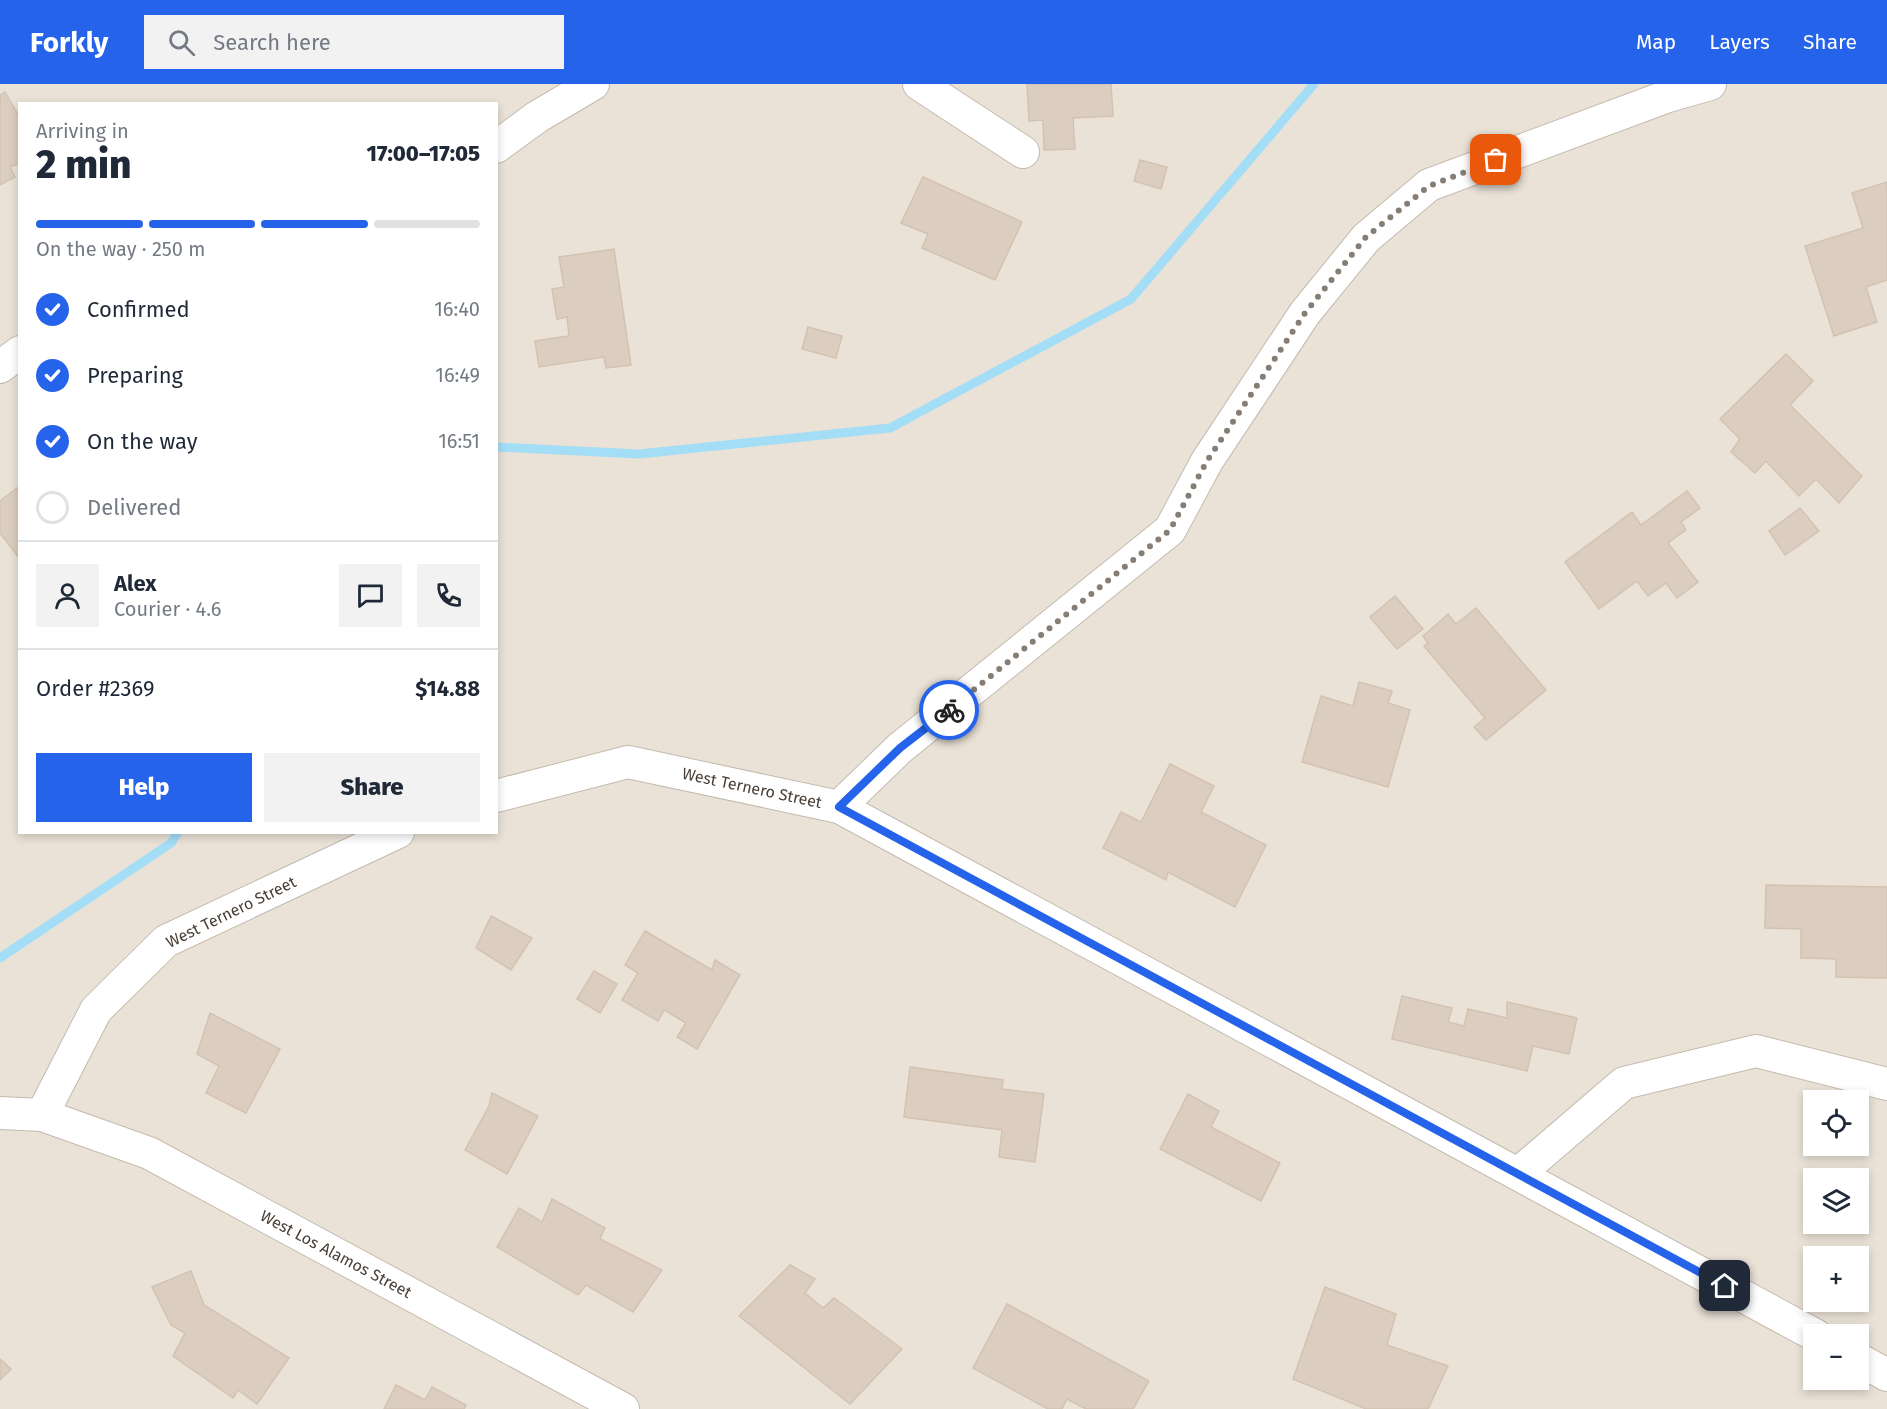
<!DOCTYPE html>
<meta charset="utf-8">
<style>
:root{--surface:#fff;--page:#f2f2f3;--text:#1f2937;--muted:#747a83;--line:#e0e1e3;--accent:#2563eb}
body{margin:0;font-family:"Fira Sans",sans-serif;background:var(--page);color:var(--text);height:100vh;display:flex;flex-direction:column;font-size:22px;white-space:nowrap}
*{box-sizing:border-box;margin:0}
p{font-size:20px;color:var(--muted)}
.icon{flex:none;width:33px;height:33px;fill:none;stroke:currentColor;stroke-width:2;stroke-linecap:round;stroke-linejoin:round}
.map{position:relative;flex:1;overflow:hidden}
.details{position:absolute;left:18px;top:18px;width:480px;height:732px;display:flex;flex-direction:column;background:var(--surface);border-radius:0px;box-shadow:0 3px 9px #0003}
.details>*{flex:none}
.tools{position:absolute;left:1803px;top:1006px;display:grid;gap:12px}
.tools a{display:grid;place-items:center;width:66px;height:66px;border-radius:0px;background:var(--surface);box-shadow:0 3px 9px #0003;font-size:30px}
.pin{position:absolute;display:grid;place-items:center;width:51px;height:51px;color:#fff;margin:-26px;border-radius:12px;box-shadow:0 3px 9px #0006}
.courier{position:absolute;display:grid;place-items:center;width:60px;height:60px;margin:-30px;border:4px solid #2563eb;border-radius:50%;background:#fff;color:#222;box-shadow:0 2px 8px #0007}
.overview em{font-style:normal;font-weight:800}
.overview div{display:flex;flex-direction:column-reverse}
.overview{display:flex;align-items:center;justify-content:space-between;height:102px;padding:0 18px}
h1{font-size:39px;font-weight:800;line-height:45px}
.bar{display:grid;grid-template-columns:repeat(4,1fr);gap:9px 6px;align-content:center;height:72px;padding:0 18px}
.bar i{height:8px;border-radius:4px;background:var(--line)}
.bar .on{background:var(--accent)}
.bar p{grid-column:span 4}
.line{display:flex;align-items:center;gap:15px;padding:0 18px;border-top:2px solid var(--line)}
.line div{flex:1}
.round{display:grid;place-items:center;flex:none;width:63px;height:63px;border-radius:0px;background:var(--page)}
ol{padding:0 18px;list-style:none}
li{display:flex;align-items:center;gap:18px;height:66px}
li p{margin-inline-start:auto}
li .icon{padding:6px;border-radius:50%;background:var(--accent);color:#fff;stroke-width:4}
li:last-child{color:var(--muted)}
li i{width:33px;height:33px;border:3px solid var(--line);border-radius:50%}
.action{display:flex;gap:12px;margin-top:auto;padding:12px 18px}
.action a{flex:1;height:69px;border-radius:0px;background:var(--accent);color:#fff;font-size:24px;font-weight:800;line-height:69px;text-align:center}
.action a+a{background:var(--page);color:var(--text)}
header{display:flex;align-items:center;gap:36px;box-sizing:border-box;height:84px;padding:0 30px;background:var(--accent);color:#fff}
header strong{font-size:28px}
nav{display:flex;gap:33px;margin-inline-start:auto;font-size:21px}
.search{width:420px;height:54px;background:var(--page);display:flex;align-items:center;gap:15px;box-sizing:border-box;padding:0 21px;border-radius:0px;color:var(--muted);font-size:22px}
.map>svg:first-child{display:block}
</style>
<header>
<strong>Forkly</strong>
<div class="search"><svg class="icon" aria-label="search" viewBox="0 0 24 24"><circle cx="10" cy="10" r="6"/><path d="M15 15l6 6"/></svg>Search here</div>
<nav><a>Map</a><a>Layers</a><a>Share</a></nav>
</header>
<div class="map">
<svg width="1887" height="1325" viewBox="0 0 1887 1325">
<rect width="100%" height="100%" fill="#f6f0e9"/>
<!-- residential -->
<path fill="#eae2d7" fill-rule="evenodd" d="M 0,0 L 1887,0 L 1887,1325 L 0,1325 ZM 20,20 L 496,20 L 496,748 L 20,748 ZM 1814,1017 L 1858,1017 L 1858,1062 L 1814,1062 ZM 1814,1095 L 1858,1095 L 1858,1140 L 1814,1140 ZM 1814,1173 L 1858,1173 L 1858,1218 L 1814,1218 ZM 1814,1251 L 1858,1251 L 1858,1296 L 1814,1296 Z"/>
<g fill="none" stroke-linecap="round" stroke-linejoin="round">
<!-- stream -->
<g stroke="#a3def6" stroke-width="9">
<polyline points="496,363 639,370 890,344 1131,215 1314,0"/>
<polyline points="0,874 171,759 178,748"/>
</g>
</g>
<!-- building -->
<g fill="#dbcec1" stroke="#d4c2b1" stroke-width="1.5">
<polygon points="1027,0 1111,0 1113,32 1073,34 1075,65 1044,66 1043,36 1029,37"/>
<polygon points="5,8 20,34 20,79 10,83 15,93 0,101 0,11"/>
<polygon points="1140,76 1167,83 1161,105 1134,97"/>
<polygon points="923,93 1022,138 995,196 922,164 928,150 901,139"/>
<polygon points="1887,98 1887,196 1866,203 1877,238 1834,252 1805,162 1863,144 1852,109"/>
<polygon points="614,165 631,281 606,284 604,273 539,283 535,257 569,252 567,233 557,235 552,205 564,203 559,173"/>
<polygon points="808,243 842,252 836,274 802,265"/>
<polygon points="1786,270 1813,297 1790,321 1862,392 1839,419 1816,395 1799,412 1766,377 1755,389 1731,368 1740,355 1720,335"/>
<polygon points="17,404 20,407 20,475 0,449 0,417"/>
<polygon points="1687,407 1700,424 1681,438 1686,446 1668,459 1698,498 1677,514 1666,499 1648,512 1637,497 1599,525 1565,478 1632,428 1641,441"/>
<polygon points="1800,424 1819,447 1785,471 1769,447"/>
<polygon points="1395,512 1423,545 1397,565 1370,533"/>
<polygon points="1476,524 1546,606 1486,656 1474,643 1485,634 1424,562 1428,559 1423,552 1448,530 1456,540"/>
<polygon points="1359,598 1392,607 1388,619 1410,626 1388,703 1302,678 1321,612 1353,622"/>
<polygon points="1170,680 1214,702 1201,728 1266,761 1235,823 1168,788 1166,796 1103,764 1121,728 1141,738"/>
<polygon points="1766,801 1887,803 1887,894 1836,893 1836,875 1801,874 1801,845 1765,844"/>
<polygon points="491,832 532,854 511,886 476,864"/>
<polygon points="645,847 712,886 715,876 740,891 697,965 677,953 686,939 664,926 658,937 622,916 638,889 625,881"/>
<polygon points="594,887 617,900 600,929 577,915"/>
<polygon points="1402,912 1452,924 1448,938 1464,942 1468,925 1507,934 1507,918 1577,934 1569,970 1533,962 1527,987 1392,955"/>
<polygon points="210,929 280,965 246,1029 206,1009 219,982 197,970"/>
<polygon points="910,983 1003,996 1002,1005 1044,1010 1035,1078 999,1073 1002,1046 904,1033"/>
<polygon points="492,1009 538,1032 507,1090 465,1066 489,1022"/>
<polygon points="1188,1010 1219,1027 1211,1043 1280,1079 1261,1117 1160,1065"/>
<polygon points="552,1115 605,1144 600,1155 662,1186 633,1228 586,1201 578,1211 497,1163 519,1124 542,1138"/>
<polygon points="790,1181 815,1195 805,1209 823,1224 834,1214 902,1265 850,1320 739,1232"/>
<polygon points="191,1187 204,1221 289,1274 257,1320 238,1306 233,1314 173,1272 185,1249 171,1241 152,1203"/>
<polygon points="1325,1203 1396,1230 1387,1261 1448,1282 1428,1325 1366,1325 1293,1295"/>
<polygon points="1007,1220 1149,1297 1133,1325 1086,1325 1067,1315 1062,1325 1048,1325 973,1284"/>
<polygon points="0,1275 11,1285 0,1296"/>
<polygon points="396,1301 425,1316 432,1303 466,1321 464,1325 384,1325"/>
</g>
<g fill="none" stroke-linecap="round" stroke-linejoin="round">
<defs>
<g id="minor">
<polyline points="919,0 1023,68"/>
<polyline points="496,63 537,33 593,0"/>
<polyline points="0,283 20,268"/>
<polyline points="496,712 628,678 839,723 1815,1251"/>
<polyline points="839,723 900,664 1170,446 1207,377 1305,229 1366,154 1429,101 1668,12 1710,0"/>
<polyline points="0,1029 42,1031 96,926 166,857 398,748"/>
<polyline points="42,1031 149,1069 623,1325"/>
<polyline points="1519,1089 1624,999 1756,967 1887,1000"/>
<polyline points="1858,1275 1887,1291"/>
</g>
</defs>
<!-- minor casing -->
<use href="#minor" stroke="#c5baae" stroke-width="34"/>
<!-- minor -->
<use href="#minor" stroke="#fff" stroke-width="32"/>
</g>
<g fill="none" stroke-linecap="round" stroke-linejoin="round">
<!-- done -->
<polyline stroke="#867e75" stroke-width="6" stroke-dasharray="0 10.8" points="949,626 1170,446 1207,377 1305,229 1366,153 1429,102 1496,76"/>
<!-- route -->
<polyline stroke="#2563eb" stroke-width="8" points="949,626 900,664 839,723 1725,1202"/>
</g>
<g text-anchor="middle" dominant-baseline="central" stroke-width="6" stroke-linejoin="round" paint-order="stroke">
<!-- street labels -->
<g font-size="16" fill="#4a4037" stroke="#fff">
<text transform="translate(752 704) rotate(12)">West Ternero Street</text>
<text transform="translate(231 828) rotate(-26)">West Ternero Street</text>
<text transform="translate(336 1170) rotate(28)">West Los Alamos Street</text>
</g>
</g>
</svg>
<div class="tools">
<a><svg class="icon" aria-label="locate" viewBox="0 0 24 24"><circle cx="12" cy="12" r="6"/><path d="M12 2v4M12 18v4M2 12h4M18 12h4"/></svg></a>
<a><svg class="icon" aria-label="layers" viewBox="0 0 24 24"><path d="M12 4l9 5-9 5-9-5zM3 14l9 5 9-5"/></svg></a>
<a>+</a>
<a>−</a>
</div>
<div class="pin" style="left:1496px;top:76px;background:#ea580c"><svg class="icon" aria-label="bag" viewBox="0 0 24 24"><path d="M5 8h14l-1 12H6zM9 8a3 3 0 0 1 6 0"/></svg></div>
<div class="pin" style="left:1725px;top:1202px;background:#1f2937"><svg class="icon" aria-label="home" viewBox="0 0 24 24"><path d="M3 11l9-7 9 7M6 9v11h12V9"/></svg></div>
<div class="courier" style="left:949px;top:626px"><svg class="icon" aria-label="bike" viewBox="0 0 24 24"><circle cx="6" cy="16" r="4"/><circle cx="18" cy="16" r="4"/><path d="M6 16l4-8h5l3 8M10 8l3 8H6M13 5h3"/></svg></div>
<section class="details">
<div class="overview"><div><h1>2 min</h1><p>Arriving in</p></div><em>17:00–17:05</em></div>
<div class="bar"><i class="on"></i><i class="on"></i><i class="on"></i><i></i><p>On the way · 250 m</p></div>
<ol>
<li><svg class="icon" aria-label="check" viewBox="0 0 24 24"><path d="M5 12l5 5 9-10"/></svg>Confirmed<p>16:40</p></li>
<li><svg class="icon" aria-label="check" viewBox="0 0 24 24"><path d="M5 12l5 5 9-10"/></svg>Preparing<p>16:49</p></li>
<li><svg class="icon" aria-label="check" viewBox="0 0 24 24"><path d="M5 12l5 5 9-10"/></svg>On the way<p>16:51</p></li>
<li><i></i>Delivered</li>
</ol>
<div class="line" style="height:108px"><a class="round"><svg class="icon" aria-label="person" viewBox="0 0 24 24"><circle cx="12" cy="8" r="4"/><path d="M4 21q1-7 8-7t8 7"/></svg></a><div><b>Alex</b><p>Courier · 4.6</p></div><a class="round"><svg class="icon" aria-label="chat" viewBox="0 0 24 24"><path d="M4 5h16v11H9l-5 4z"/></svg></a><a class="round"><svg class="icon" aria-label="phone" viewBox="0 0 24 24"><path d="M5 4h4l2 5-3 2q2 4 5 5l2-3 5 2v4C11 20 4 13 5 4z"/></svg></a></div>
<div class="line" style="height:78px"><div>Order #2369</div><b>$14.88</b></div>
<div class="action"><a>Help</a><a>Share</a></div>
</section>
</div>
